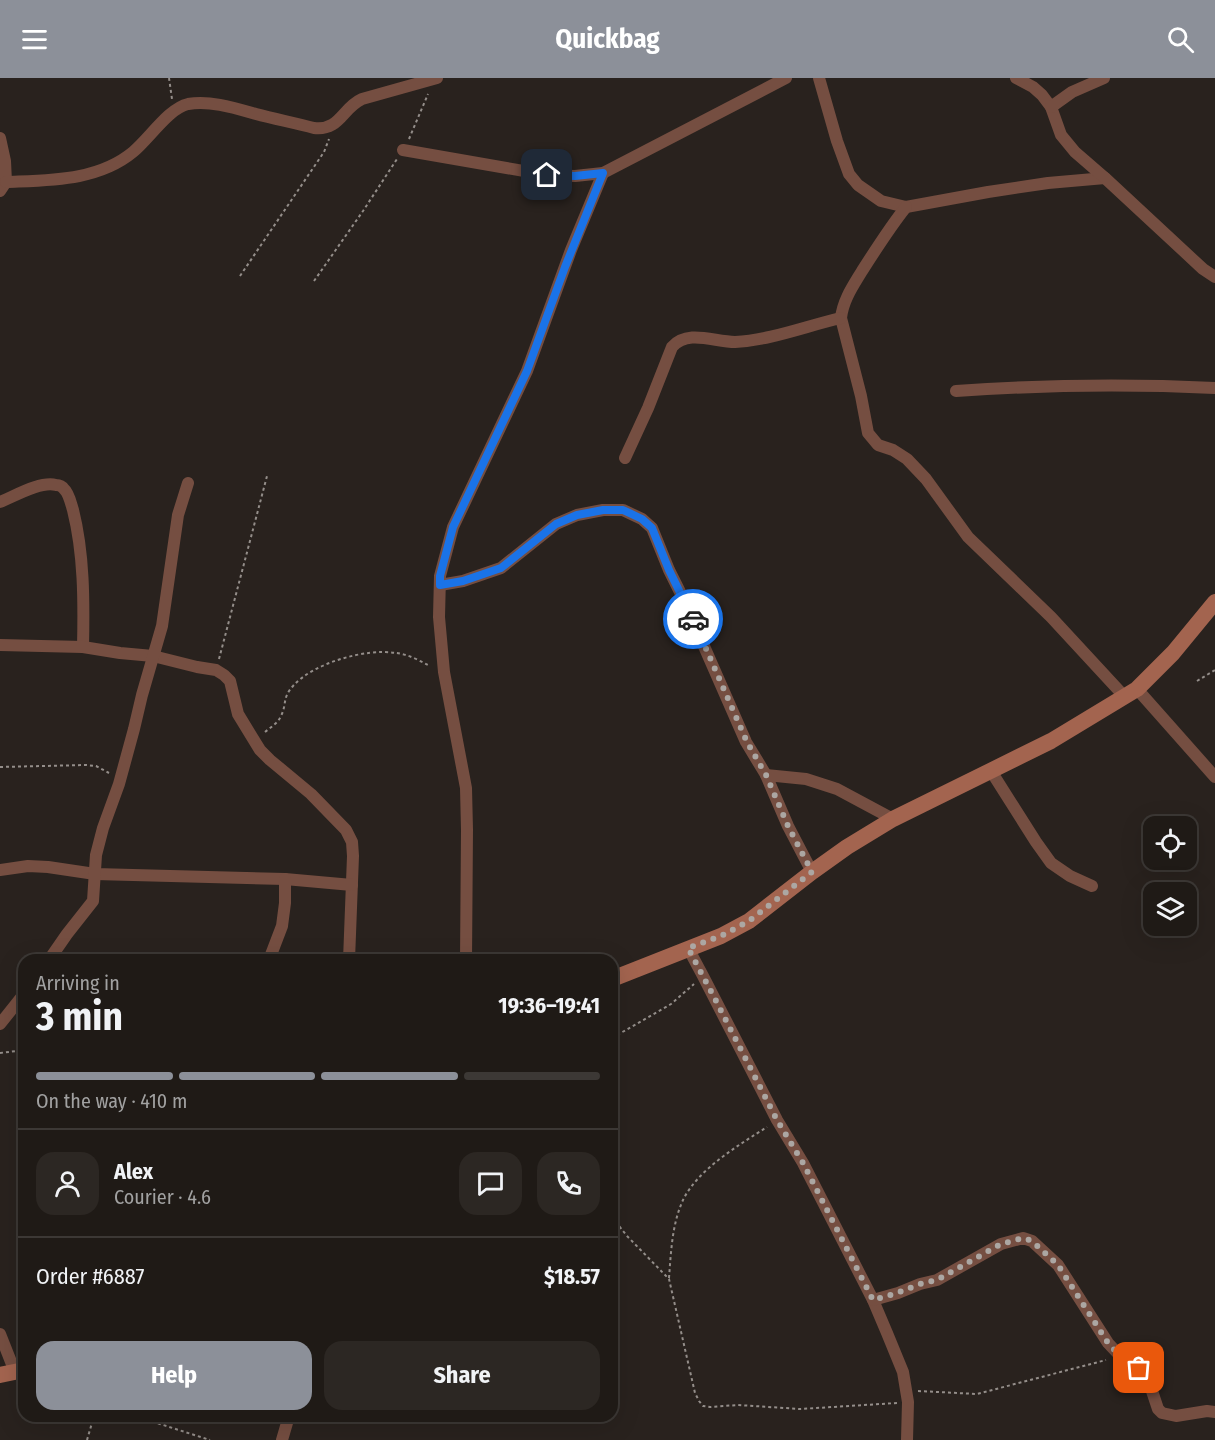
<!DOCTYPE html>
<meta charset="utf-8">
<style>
:root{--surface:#1f1a16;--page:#2c2723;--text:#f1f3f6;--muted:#a1a1a1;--line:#3c3835;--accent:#8c9099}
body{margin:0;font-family:"Fira Sans Condensed",sans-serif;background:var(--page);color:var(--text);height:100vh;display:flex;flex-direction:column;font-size:22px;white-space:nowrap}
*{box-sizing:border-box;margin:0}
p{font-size:20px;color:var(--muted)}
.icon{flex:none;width:33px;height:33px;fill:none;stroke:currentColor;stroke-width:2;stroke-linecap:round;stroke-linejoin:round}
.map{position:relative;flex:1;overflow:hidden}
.details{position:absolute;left:18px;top:876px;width:600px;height:468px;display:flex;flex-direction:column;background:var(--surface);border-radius:18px;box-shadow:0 6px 24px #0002,0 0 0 2px var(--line)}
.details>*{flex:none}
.controls{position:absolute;left:1143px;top:738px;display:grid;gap:12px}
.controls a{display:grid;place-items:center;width:54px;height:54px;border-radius:12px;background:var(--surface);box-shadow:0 6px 24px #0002,0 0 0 2px var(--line);font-size:30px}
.pin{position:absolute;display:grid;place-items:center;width:51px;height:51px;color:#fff;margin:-26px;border-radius:12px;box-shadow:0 3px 9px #0006}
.courier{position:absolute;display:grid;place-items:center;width:60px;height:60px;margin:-30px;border:4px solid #1a73e8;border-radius:50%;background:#fff;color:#222;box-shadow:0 2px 8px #0007}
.headline em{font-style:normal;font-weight:700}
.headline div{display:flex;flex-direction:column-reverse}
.headline{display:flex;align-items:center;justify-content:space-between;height:102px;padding:0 18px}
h1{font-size:39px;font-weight:700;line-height:45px}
.bar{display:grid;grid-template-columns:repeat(4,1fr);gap:9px 6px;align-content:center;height:72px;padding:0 18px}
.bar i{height:8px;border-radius:4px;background:var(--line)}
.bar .on{background:var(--accent)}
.bar p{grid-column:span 4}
.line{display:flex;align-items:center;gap:15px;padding:0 18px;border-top:2px solid var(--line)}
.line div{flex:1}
.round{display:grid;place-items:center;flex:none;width:63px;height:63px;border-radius:18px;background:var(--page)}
.cta{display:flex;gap:12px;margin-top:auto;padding:12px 18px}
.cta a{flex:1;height:69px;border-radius:18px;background:var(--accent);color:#fff;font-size:24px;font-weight:700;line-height:69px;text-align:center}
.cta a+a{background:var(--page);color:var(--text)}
header{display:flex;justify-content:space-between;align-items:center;height:78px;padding:0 18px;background:var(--accent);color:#fff;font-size:27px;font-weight:700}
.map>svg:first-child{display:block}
</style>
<header><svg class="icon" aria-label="menu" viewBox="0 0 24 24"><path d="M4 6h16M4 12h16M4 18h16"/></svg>Quickbag<svg class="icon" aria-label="search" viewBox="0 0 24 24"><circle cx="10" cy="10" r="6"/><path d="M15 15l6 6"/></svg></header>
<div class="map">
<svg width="1215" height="1362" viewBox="0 0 1215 1362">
<rect width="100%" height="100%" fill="#29221e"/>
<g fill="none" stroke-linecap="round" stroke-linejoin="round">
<!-- path -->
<g stroke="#948e8a" stroke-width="2" stroke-dasharray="3 3" stroke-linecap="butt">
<polyline points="169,0 172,21"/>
<polyline points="409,61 428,16"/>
<polyline points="240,198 324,74 329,61"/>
<polyline points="314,203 363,133 397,81"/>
<polyline points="219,581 267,398"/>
<polyline points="1197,603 1215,592"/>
<path d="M 265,654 C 271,649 278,645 281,638 C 287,626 282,620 293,608 C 313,585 366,570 396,575 C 408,576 420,583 430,588"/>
<polyline points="0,689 86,687 96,688 109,695"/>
<polyline points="612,960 671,926 694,906"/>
<polyline points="0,975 24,972"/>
<polyline points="612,1139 627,1158 669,1201 695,1315 699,1323 703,1328 710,1329 738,1327 800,1331 897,1325"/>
<path d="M 669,1200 C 671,1174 672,1146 683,1122 C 698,1091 739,1067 767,1049"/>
<polyline points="918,1313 977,1316 1106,1282"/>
<polyline points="135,1338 210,1362"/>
<polyline points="87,1362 94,1338"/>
</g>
<!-- minor -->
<g stroke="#754e41" stroke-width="12">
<polyline points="819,0 837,63 849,96 858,107 881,123 906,129 988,114 1048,105 1105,100"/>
<polyline points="1016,0 1033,9 1042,17 1051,29 1061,57 1075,74 1105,100 1203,191 1215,199"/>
<polyline points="1051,29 1072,14 1104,0"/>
<polyline points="0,60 5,83 6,104 0,113"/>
<polyline points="403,72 547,97 575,98 603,95 786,0"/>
<path d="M 6,104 C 50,102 98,103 133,74 C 149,61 169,30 188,26 C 210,22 235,30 256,36 C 275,41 295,45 314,50 C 340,53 342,30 362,21 L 437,0"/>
<path d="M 906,129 C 890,149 876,171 862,193 C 853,208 843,222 841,240 L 861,318 L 868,355 L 878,367 L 893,372 L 907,381 L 926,401 L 968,459 L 1051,539 L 1124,618"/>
<path d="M 956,313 C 1042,307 1129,306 1215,310"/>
<path d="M 625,380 L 648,330 L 672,269 C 688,251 714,264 735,264 C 771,262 806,248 841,240"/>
<path d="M 0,424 C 15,418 40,403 56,407 C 59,407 62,408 64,411 C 69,415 71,426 73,432 C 84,476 84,523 83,569"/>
<polyline points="440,507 463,503 501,490 556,446 577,437 603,432 623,432 642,441 652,450 669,492 682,518 746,664 766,697 788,748 812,794"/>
<polyline points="0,567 83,569 120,575 153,578 197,589 216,592 224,597 230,603 238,636 260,672 270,682 311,716 346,752 352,764 353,778 349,882"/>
<polyline points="1137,611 1215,699"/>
<polyline points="991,693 1036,764 1051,785 1070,798 1092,808"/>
<polyline points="766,697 806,701 837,711 893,741"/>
<polyline points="0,792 28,788 48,789 95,796 285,801 352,807"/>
<polyline points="688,870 703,898 777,1042 803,1085 873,1222 887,1255 903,1294 908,1324 907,1362"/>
<polyline points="49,882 67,856 93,823 96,777 103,750 119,706 134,651 142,617 162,548 178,437 188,405"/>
<polyline points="269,882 282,848 285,825 285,801"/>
<polyline points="466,882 467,752 466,710 444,594 439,539 440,498 453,449 527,293 571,172 603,95"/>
<polyline points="0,946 24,916"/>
<polyline points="873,1222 898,1215 920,1206 937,1202 1001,1166 1023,1160 1032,1163 1058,1187 1108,1265 1123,1281 1139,1290 1148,1301 1158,1331 1162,1335 1176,1338 1207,1333 1215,1334"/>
<polyline points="0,1256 15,1294"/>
<polyline points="282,1362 289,1338"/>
</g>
<!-- secondary -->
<g stroke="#a3644f" stroke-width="16">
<polyline points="612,901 721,858 749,843 812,794 847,769 893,741 1051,663 1137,611 1173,575 1215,524"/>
<polyline points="0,1297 24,1292"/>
</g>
</g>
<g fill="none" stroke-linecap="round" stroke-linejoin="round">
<!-- done -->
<polyline stroke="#aca7a3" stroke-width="6" stroke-dasharray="0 10.8" points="693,541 747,664 766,697 788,748 812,794 749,843 721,858 688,870 713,917 777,1042 803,1085 873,1222 897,1215 920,1206 937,1202 1001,1166 1023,1160 1032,1163 1058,1187 1108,1265 1123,1281 1139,1290"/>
<!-- route -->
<polyline stroke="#1a73e8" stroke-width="8" points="547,97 575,98 603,95 565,189 527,293 453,449 440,498 440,507 463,503 501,490 556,446 577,437 603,432 623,432 642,441 652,450 669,492 693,541"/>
</g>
</svg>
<div class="controls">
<a><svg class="icon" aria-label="locate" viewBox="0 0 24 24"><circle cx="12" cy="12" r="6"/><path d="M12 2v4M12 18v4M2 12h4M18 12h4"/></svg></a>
<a><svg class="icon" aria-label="layers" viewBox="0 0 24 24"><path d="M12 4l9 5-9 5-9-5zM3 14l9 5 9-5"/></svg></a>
</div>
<div class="pin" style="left:1139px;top:1290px;background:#ea580c"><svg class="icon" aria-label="bag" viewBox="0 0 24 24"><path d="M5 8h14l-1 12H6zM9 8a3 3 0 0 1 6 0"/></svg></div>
<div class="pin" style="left:547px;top:97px;background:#1f2937"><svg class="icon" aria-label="home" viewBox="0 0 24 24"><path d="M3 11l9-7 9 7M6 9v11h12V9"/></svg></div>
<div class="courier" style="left:693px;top:541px"><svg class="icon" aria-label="car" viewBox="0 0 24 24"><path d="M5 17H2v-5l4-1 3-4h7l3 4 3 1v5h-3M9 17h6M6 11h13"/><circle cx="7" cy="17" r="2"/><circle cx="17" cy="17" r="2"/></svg></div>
<section class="details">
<div class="headline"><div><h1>3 min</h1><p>Arriving in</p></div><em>19:36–19:41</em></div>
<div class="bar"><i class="on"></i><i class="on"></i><i class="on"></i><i></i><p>On the way · 410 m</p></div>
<div class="line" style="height:108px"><a class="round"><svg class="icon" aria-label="person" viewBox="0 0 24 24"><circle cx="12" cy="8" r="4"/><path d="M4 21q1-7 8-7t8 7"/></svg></a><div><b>Alex</b><p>Courier · 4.6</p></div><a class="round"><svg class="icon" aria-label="chat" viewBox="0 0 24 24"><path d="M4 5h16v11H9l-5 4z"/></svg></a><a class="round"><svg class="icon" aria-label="phone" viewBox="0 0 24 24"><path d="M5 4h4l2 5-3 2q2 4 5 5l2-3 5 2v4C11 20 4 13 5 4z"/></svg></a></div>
<div class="line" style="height:78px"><div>Order #6887</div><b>$18.57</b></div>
<div class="cta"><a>Help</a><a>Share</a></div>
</section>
</div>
